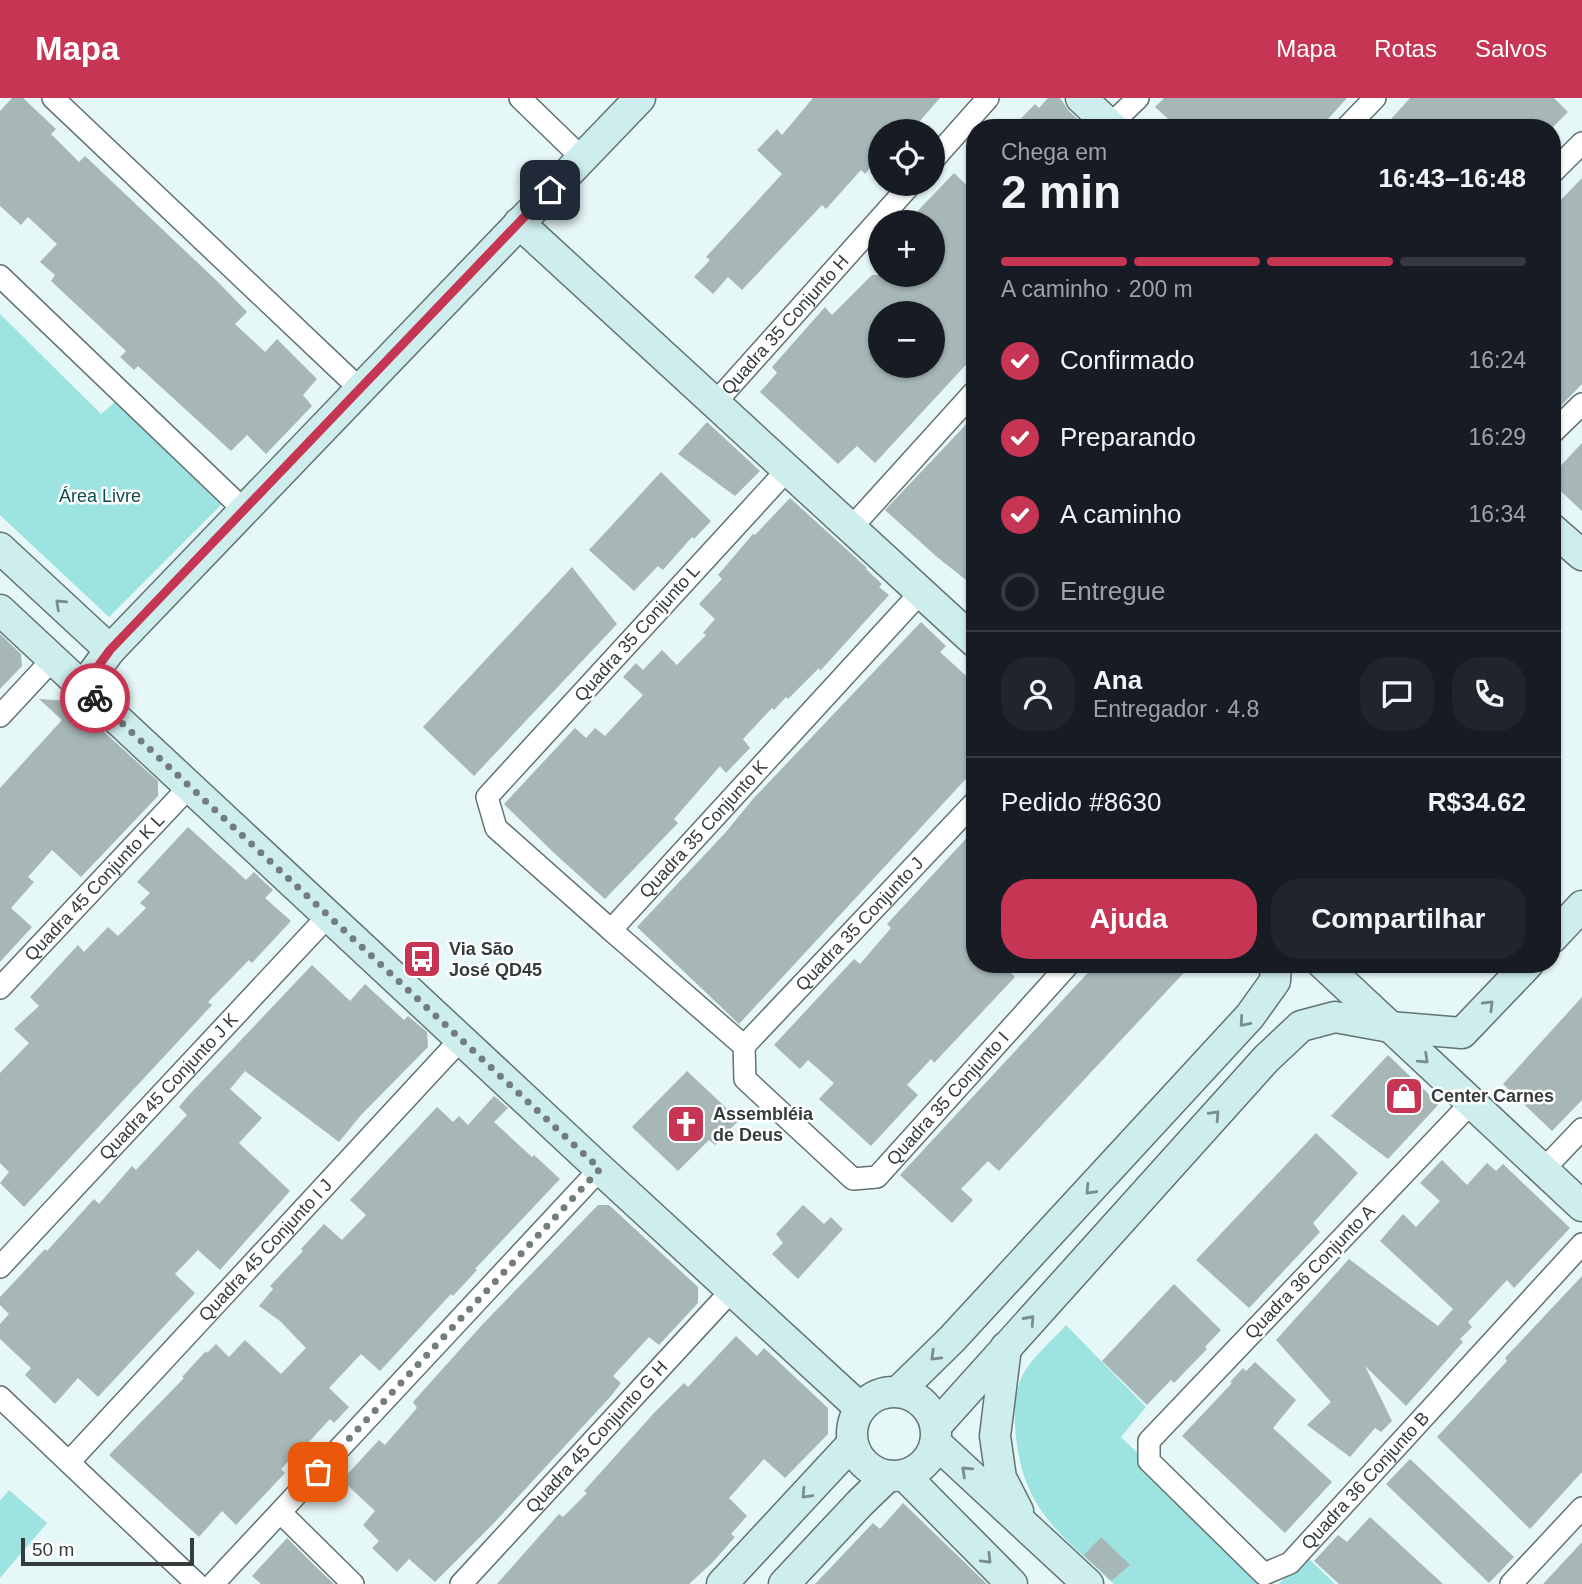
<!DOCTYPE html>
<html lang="pt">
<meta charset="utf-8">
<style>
:root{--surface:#171b24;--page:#20242c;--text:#f1f3f6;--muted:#9ea1a6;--line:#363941;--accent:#c63654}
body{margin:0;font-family:Helvetica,sans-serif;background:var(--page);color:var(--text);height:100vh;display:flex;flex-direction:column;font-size:26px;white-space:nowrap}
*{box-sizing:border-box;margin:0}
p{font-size:23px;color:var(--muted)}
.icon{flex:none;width:38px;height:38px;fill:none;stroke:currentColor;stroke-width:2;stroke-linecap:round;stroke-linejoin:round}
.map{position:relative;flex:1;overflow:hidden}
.side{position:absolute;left:966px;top:21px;width:595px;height:854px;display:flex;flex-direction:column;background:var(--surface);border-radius:28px;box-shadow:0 2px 5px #0004}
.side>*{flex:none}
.fabs{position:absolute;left:868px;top:21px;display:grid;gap:14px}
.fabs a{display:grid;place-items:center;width:77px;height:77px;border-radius:50%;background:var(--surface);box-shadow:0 2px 5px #0004;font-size:35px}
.scale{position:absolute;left:21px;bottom:18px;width:173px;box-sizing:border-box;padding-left:7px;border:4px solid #353c3c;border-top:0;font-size:19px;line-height:24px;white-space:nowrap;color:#353c3c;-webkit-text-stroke:5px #fff;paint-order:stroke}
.pin{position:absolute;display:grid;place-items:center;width:60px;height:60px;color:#fff;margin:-30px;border-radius:14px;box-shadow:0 4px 10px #0006}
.courier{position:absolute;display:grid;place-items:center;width:70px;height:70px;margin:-35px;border:5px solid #c63654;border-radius:50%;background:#fff;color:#222;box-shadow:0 2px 9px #0007}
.head em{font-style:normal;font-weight:700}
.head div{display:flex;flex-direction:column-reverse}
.head{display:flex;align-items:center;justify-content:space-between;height:119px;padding:0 35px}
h1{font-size:46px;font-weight:700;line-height:52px}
.bar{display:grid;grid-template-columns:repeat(4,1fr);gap:10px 7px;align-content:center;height:84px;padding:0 35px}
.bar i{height:9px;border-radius:5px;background:var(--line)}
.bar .current{background:var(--accent)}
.bar p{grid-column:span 4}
.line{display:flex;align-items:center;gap:18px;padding:0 35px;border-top:2px solid var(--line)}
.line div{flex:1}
.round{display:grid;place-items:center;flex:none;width:74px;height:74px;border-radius:28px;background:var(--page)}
ol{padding:0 35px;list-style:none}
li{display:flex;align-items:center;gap:21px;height:77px}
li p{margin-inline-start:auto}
li .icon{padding:7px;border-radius:50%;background:var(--accent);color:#fff;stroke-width:4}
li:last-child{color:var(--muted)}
li i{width:38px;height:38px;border:4px solid var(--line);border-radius:50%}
.action{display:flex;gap:14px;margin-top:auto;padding:14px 35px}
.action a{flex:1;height:80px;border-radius:28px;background:var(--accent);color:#fff;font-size:28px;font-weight:700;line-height:80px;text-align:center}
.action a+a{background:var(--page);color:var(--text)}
header{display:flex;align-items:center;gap:42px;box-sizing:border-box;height:98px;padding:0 35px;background:var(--accent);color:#fff}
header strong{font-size:33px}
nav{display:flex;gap:38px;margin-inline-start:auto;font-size:24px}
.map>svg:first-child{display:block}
</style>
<header>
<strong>Mapa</strong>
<nav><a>Mapa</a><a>Rotas</a><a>Salvos</a></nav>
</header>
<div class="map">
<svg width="1582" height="1486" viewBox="0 0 1582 1486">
<rect width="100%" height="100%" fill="#e5f7f6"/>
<!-- green -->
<g fill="#9ce3e1">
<polygon points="0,216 101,316 120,300 224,404 109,519 0,417"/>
<path d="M 1066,1227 L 1146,1309 L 1121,1339 L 1274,1486 L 1114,1486 C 1057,1433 1021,1411 1015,1328 C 1014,1308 1015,1288 1026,1271 C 1037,1255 1054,1241 1066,1227 Z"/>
<polygon points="9,1392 47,1425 0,1480 0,1403"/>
<polygon points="1306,1458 1335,1486 1279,1486"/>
</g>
<!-- building -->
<g fill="#a6b7b6" fill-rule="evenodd">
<polygon points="12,0 23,0 56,31 51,36 79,64 85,58 218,184 247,214 235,226 265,254 277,241 317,281 303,297 312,308 266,356 247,337 231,353 138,268 134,272 120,259 126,253 51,183 55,177 40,164 57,146 28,119 21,127 0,108 0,13"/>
<polygon points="813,0 940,0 911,33 880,33 880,58 865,76 861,72 826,111 822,107 742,192 728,179 713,196 694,179 710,162 706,159 782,76 757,52 777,31 782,37"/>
<polygon points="1048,0 1060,0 1069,13 1087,30 1012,30 1035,6 1039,10"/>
<polygon points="1164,0 1347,0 1320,30 1178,30 1155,9"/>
<polygon points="1410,0 1554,0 1568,14 1552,30 1383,30"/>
<path d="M 954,75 L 975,95 L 975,257 L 875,365 L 857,348 L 838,366 L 760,294 L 777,275 L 772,269 L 825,209 L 832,217 L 872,177 L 933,177 L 933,124 L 907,124 ZM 880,215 L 933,215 L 933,268 L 880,268 Z"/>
<polygon points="1582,80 1582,286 1552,317 1552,111"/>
<polygon points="975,317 975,489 937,459 885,412"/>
<polygon points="707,324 760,373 735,398 678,356"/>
<polygon points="1582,345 1582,413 1552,385 1552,377"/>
<polygon points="661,374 711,423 694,441 692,439 663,472 658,468 634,493 589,452"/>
<polygon points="790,400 867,470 866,471 882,486 879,489 889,497 820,573 819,570 788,601 786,599 774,612 772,610 743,641 750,650 726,675 720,668 674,721 678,725 605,801 554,755 504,706 575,630 586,640 595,630 605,638 643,597 623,579 636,565 643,572 662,552 677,567 706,537 703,535 715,521 699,506 722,481 718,477 753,436 755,437"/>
<polygon points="572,469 617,526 474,678 423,629"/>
<polygon points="921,524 946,548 940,554 975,586 975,671 739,926 637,829 725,735 753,701"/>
<polygon points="0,536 21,556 22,568 0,591"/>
<polygon points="39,601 70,603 158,683 158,698 81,779 52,752 28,779 34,784 11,810 32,829 0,864 0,690 62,622"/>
<polygon points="188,729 246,782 254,774 260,780 273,792 265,800 291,823 252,865 249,862 208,904 212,907 24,1109 0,1085 9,1074 0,1065 0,975 29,945 14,931 39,908 30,899 78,847 84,854 108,829 118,838 146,810 140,805 150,795 137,784"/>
<polygon points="975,731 975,866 1002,866 1015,879 934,965 931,961 907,987 918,997 871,1048 819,1001 834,985 808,962 800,971 774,947 854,861 860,866 891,830 887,826"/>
<polygon points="1096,866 1192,866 999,1073 988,1063 961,1091 973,1102 952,1125 900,1077"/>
<polygon points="312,867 350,903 365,886 404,922 408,918 427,934 428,949 361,1017 339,1044 245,973 230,991 262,1020 239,1045 290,1093 220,1172 198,1152 175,1176 195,1195 98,1299 78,1280 55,1306 25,1277 31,1270 0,1241 0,1226 9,1216 0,1207 0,1199 45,1151 47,1153 94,1101 99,1106 132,1068 136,1072 187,1017 179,1009 188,998"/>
<polygon points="1582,899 1582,1002 1552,1033 1503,986"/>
<polygon points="1388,957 1439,1006 1388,1061 1331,1018"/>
<polygon points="687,973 739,1022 715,1047 709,1042 678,1073 632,1029"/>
<polygon points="494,998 508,1010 494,1024 532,1059 534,1057 560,1081 475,1171 477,1172 453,1198 451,1196 380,1273 361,1256 329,1290 349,1309 334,1325 330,1321 307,1346 306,1345 281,1371 285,1375 236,1427 222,1413 199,1439 109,1357 184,1280 182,1279 206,1253 207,1255 216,1246 229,1259 245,1242 281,1276 306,1250 280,1223 259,1208 273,1191 270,1188 303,1153 301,1151 324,1126 342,1142 366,1117 350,1102 437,1009 453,1024 459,1018 468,1027"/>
<polygon points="1316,1035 1358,1075 1313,1125 1320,1134 1249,1210 1196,1162"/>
<polygon points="1442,1062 1467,1087 1487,1065 1496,1073 1503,1066 1570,1130 1514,1190 1507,1182 1468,1224 1472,1229 1460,1241 1463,1244 1406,1308 1365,1268 1392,1323 1381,1334 1375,1330 1350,1359 1307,1327 1331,1304 1276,1242 1349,1161 1438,1228 1453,1211 1380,1143 1403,1116 1416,1129 1440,1103 1420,1085"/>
<polygon points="598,1107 609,1107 698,1189 698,1205 659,1247 649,1239 613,1278 621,1285 611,1298 493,1426 435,1484 409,1461 397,1474 372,1450 379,1443 363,1427 375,1413 342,1382 379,1342 385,1347 417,1310 413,1304 482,1227"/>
<polygon points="803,1107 824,1126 831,1119 843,1131 798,1181 772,1156 783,1145 776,1136"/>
<polygon points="1582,1178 1582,1374 1530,1431 1437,1339 1507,1263 1505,1260"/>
<polygon points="1174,1186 1221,1232 1205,1249 1207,1251 1174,1285 1171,1282 1147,1307 1102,1263"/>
<polygon points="736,1238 757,1258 764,1250 828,1310 828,1336 785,1380 764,1361 729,1400 747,1418 731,1436 735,1439 712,1465 689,1486 497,1486 559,1416 563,1419 587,1395 584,1393 654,1315 684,1285 688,1289"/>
<polygon points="1255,1264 1296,1302 1273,1330 1332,1384 1285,1435 1182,1338 1232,1285 1230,1284 1243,1270 1246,1273"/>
<polygon points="1410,1361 1514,1459 1489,1485 1386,1386"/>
<polygon points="903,1405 987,1486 815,1486 873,1425 880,1431"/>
<polygon points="1370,1419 1443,1486 1339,1486 1314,1463 1338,1437 1347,1444"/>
<polygon points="1101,1439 1130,1467 1111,1483 1084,1457"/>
<polygon points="287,1440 312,1465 334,1486 261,1486 252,1478"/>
<polygon points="1582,1444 1582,1486 1543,1486"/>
</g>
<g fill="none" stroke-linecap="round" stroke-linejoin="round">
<defs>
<g id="street">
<polyline points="53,0 360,291"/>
<polyline points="520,0 582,60"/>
<polyline points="1110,27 1138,0"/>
<polyline points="1346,30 1375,0"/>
<polyline points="933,62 988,0"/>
<polyline points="1552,75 1582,45"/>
<polyline points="0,178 244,412"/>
<path id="s1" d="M 715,305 L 911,86"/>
<polyline points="1552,335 1582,306"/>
<path id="s2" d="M 788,371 L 487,699 L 496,730 L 611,832 L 921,494"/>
<polyline points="851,430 975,293"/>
<polyline points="0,618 53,561"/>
<polyline points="611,832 744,948"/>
<path id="s3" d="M 0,890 L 190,688"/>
<path id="s4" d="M 744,948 L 745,981 L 853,1081 L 877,1079 L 1069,866"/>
<path id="s5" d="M 744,948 L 975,704"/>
<path id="s6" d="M 1471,1005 L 1149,1343 L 1149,1363 L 1264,1476 L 1290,1465 L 1582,1146"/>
<polyline points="1543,1072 1582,1031"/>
<path id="s7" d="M 0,1169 L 329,817"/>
<polyline points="0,1299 197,1486"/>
<path id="s8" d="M 69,1364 L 461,941"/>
<polyline points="281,1415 353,1486"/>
<polyline points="213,1486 600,1071"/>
<path id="s9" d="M 461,1486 L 732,1192"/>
<polyline points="1511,1486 1582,1410"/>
</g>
<g id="secondary">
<polyline points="1081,0 1113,30"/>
<polyline points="519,125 975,544"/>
<polyline points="1552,431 1582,457"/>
<polyline points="0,450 110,552"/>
<polyline points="0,512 600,1071 860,1310"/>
<polyline points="83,589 110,552 640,0"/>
<polyline points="1552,840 1582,808"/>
<polyline points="1323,866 1582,1108"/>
<polyline points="1006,1249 995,1338 1001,1380 1018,1413"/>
<polyline points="899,1293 952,1241 1250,918 1275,883 1276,866"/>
<circle cx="894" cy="1336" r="42"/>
<polyline points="936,1328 1266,961 1301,928 1335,919 1390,929 1462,935 1528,866"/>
<polyline points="936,1345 1088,1486"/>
<polyline points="905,1378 1012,1486"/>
<polyline points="722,1486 852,1346"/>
<polyline points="784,1486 860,1405 888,1378"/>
</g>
</defs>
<!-- street casing -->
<use href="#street" stroke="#637372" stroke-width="24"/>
<!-- secondary casing -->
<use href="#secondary" stroke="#637372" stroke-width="33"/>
<!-- street -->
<use href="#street" stroke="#fff" stroke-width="21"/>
<!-- secondary -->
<use href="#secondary" stroke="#ceeeed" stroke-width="30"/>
</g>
<!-- one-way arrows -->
<defs><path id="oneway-chevron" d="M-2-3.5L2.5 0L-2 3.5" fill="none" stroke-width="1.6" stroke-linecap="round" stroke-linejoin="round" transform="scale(1.75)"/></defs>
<g stroke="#7a8c8c">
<use href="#oneway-chevron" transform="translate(60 506) rotate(-137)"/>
<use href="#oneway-chevron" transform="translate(1489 907) rotate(-45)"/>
<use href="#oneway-chevron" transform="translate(1244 924) rotate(131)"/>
<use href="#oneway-chevron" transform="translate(1424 961) rotate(43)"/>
<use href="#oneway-chevron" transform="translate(1215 1017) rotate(-47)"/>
<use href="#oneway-chevron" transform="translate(1090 1092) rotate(133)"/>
<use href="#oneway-chevron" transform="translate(1030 1222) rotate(-48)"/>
<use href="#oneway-chevron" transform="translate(935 1258) rotate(136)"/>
<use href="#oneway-chevron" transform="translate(966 1373) rotate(-137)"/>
<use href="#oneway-chevron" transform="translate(806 1396) rotate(133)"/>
<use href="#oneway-chevron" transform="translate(987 1461) rotate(45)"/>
</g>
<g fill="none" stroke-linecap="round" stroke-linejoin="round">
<!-- done -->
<polyline stroke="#737d7d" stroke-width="7" stroke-dasharray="0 12.6" points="95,600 600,1071 318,1374"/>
<!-- route -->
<polyline stroke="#c63654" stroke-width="9" points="95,600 83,589 110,552 550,92"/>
</g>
<!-- icons -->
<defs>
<symbol id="bus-square" viewBox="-11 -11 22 22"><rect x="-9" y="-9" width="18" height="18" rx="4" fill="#c63654" stroke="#fff"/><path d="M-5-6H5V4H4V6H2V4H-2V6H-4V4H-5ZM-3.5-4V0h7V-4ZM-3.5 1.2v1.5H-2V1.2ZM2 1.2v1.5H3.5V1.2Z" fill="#fff"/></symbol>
<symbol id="shop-square" viewBox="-11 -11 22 22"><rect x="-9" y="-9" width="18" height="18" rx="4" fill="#c63654" stroke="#fff"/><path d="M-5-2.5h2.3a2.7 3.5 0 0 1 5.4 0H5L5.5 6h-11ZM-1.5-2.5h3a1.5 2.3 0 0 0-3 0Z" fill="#fff"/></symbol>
<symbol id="church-square" viewBox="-11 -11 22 22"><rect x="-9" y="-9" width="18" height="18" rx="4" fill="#c63654" stroke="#fff"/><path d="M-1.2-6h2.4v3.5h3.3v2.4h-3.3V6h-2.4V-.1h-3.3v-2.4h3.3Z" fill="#fff"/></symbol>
</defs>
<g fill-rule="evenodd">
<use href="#bus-square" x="400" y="839" width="44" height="44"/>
<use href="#shop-square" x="1382" y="976" width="44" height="44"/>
<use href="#church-square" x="664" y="1004" width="44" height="44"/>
</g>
<g text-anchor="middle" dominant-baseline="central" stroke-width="5" stroke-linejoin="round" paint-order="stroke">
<!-- street labels -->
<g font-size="18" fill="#353c3c" stroke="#fff">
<text stroke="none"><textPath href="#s1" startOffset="105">Quadra 35 Conjunto H</textPath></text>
<text transform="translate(637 535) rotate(-48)">Quadra 35 Conjunto L</text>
<text stroke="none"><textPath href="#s2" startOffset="768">Quadra 35 Conjunto K</textPath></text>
<text stroke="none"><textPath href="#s3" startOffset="138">Quadra 45 Conjunto K L</textPath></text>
<text stroke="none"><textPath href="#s5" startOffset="168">Quadra 35 Conjunto J</textPath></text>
<text stroke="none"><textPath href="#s7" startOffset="247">Quadra 45 Conjunto J K</textPath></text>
<text stroke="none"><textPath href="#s4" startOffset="310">Quadra 35 Conjunto I</textPath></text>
<text stroke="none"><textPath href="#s8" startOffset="289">Quadra 45 Conjunto I J</textPath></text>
<text transform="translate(1310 1174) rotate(-46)">Quadra 36 Conjunto A</text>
<text stroke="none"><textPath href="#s9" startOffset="200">Quadra 45 Conjunto G H</textPath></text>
<text stroke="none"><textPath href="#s6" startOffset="788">Quadra 36 Conjunto B</textPath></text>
</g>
<!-- park labels -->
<g font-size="18" fill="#104b4b" stroke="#fff">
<text x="100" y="398">Área Livre</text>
</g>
<!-- poi labels -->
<g font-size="18" font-weight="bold" fill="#353c3c" stroke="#fff" text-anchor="start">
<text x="449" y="851">Via São<tspan x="449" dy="21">José QD45</tspan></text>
<text x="1431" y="998">Center Carnes</text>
<text x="713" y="1016">Assembléia<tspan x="713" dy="21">de Deus</tspan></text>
</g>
</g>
</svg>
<div class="fabs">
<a><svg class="icon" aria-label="locate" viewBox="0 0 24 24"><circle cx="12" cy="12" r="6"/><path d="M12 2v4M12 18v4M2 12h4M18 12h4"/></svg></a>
<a>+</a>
<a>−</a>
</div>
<div class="scale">50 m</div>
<div class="pin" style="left:318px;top:1374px;background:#ea580c"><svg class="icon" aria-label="bag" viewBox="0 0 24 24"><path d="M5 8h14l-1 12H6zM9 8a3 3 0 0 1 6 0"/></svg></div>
<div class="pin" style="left:550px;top:92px;background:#1f2937"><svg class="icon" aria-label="home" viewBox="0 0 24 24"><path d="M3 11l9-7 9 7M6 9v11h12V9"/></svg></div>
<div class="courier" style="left:95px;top:600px"><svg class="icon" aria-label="bike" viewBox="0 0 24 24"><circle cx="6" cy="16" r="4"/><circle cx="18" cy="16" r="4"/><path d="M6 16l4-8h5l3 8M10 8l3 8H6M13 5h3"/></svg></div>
<section class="side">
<div class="head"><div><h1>2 min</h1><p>Chega em</p></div><em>16:43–16:48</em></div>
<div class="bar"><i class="current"></i><i class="current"></i><i class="current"></i><i></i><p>A caminho · 200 m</p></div>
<ol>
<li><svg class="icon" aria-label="check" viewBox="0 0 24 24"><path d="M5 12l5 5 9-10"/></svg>Confirmado<p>16:24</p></li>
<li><svg class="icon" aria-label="check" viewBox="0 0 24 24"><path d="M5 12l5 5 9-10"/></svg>Preparando<p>16:29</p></li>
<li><svg class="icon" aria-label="check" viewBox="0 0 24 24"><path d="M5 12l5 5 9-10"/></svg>A caminho<p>16:34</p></li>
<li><i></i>Entregue</li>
</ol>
<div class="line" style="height:126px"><a class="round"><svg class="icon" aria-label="person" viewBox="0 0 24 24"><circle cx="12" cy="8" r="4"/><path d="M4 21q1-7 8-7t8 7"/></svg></a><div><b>Ana</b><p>Entregador · 4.8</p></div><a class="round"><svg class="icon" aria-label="chat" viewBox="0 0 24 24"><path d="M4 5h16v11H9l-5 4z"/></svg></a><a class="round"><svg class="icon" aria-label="phone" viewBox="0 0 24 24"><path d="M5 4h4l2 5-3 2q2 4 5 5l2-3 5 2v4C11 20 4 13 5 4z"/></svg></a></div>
<div class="line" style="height:91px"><div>Pedido #8630</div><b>R$34.62</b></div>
<div class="action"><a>Ajuda</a><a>Compartilhar</a></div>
</section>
</div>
